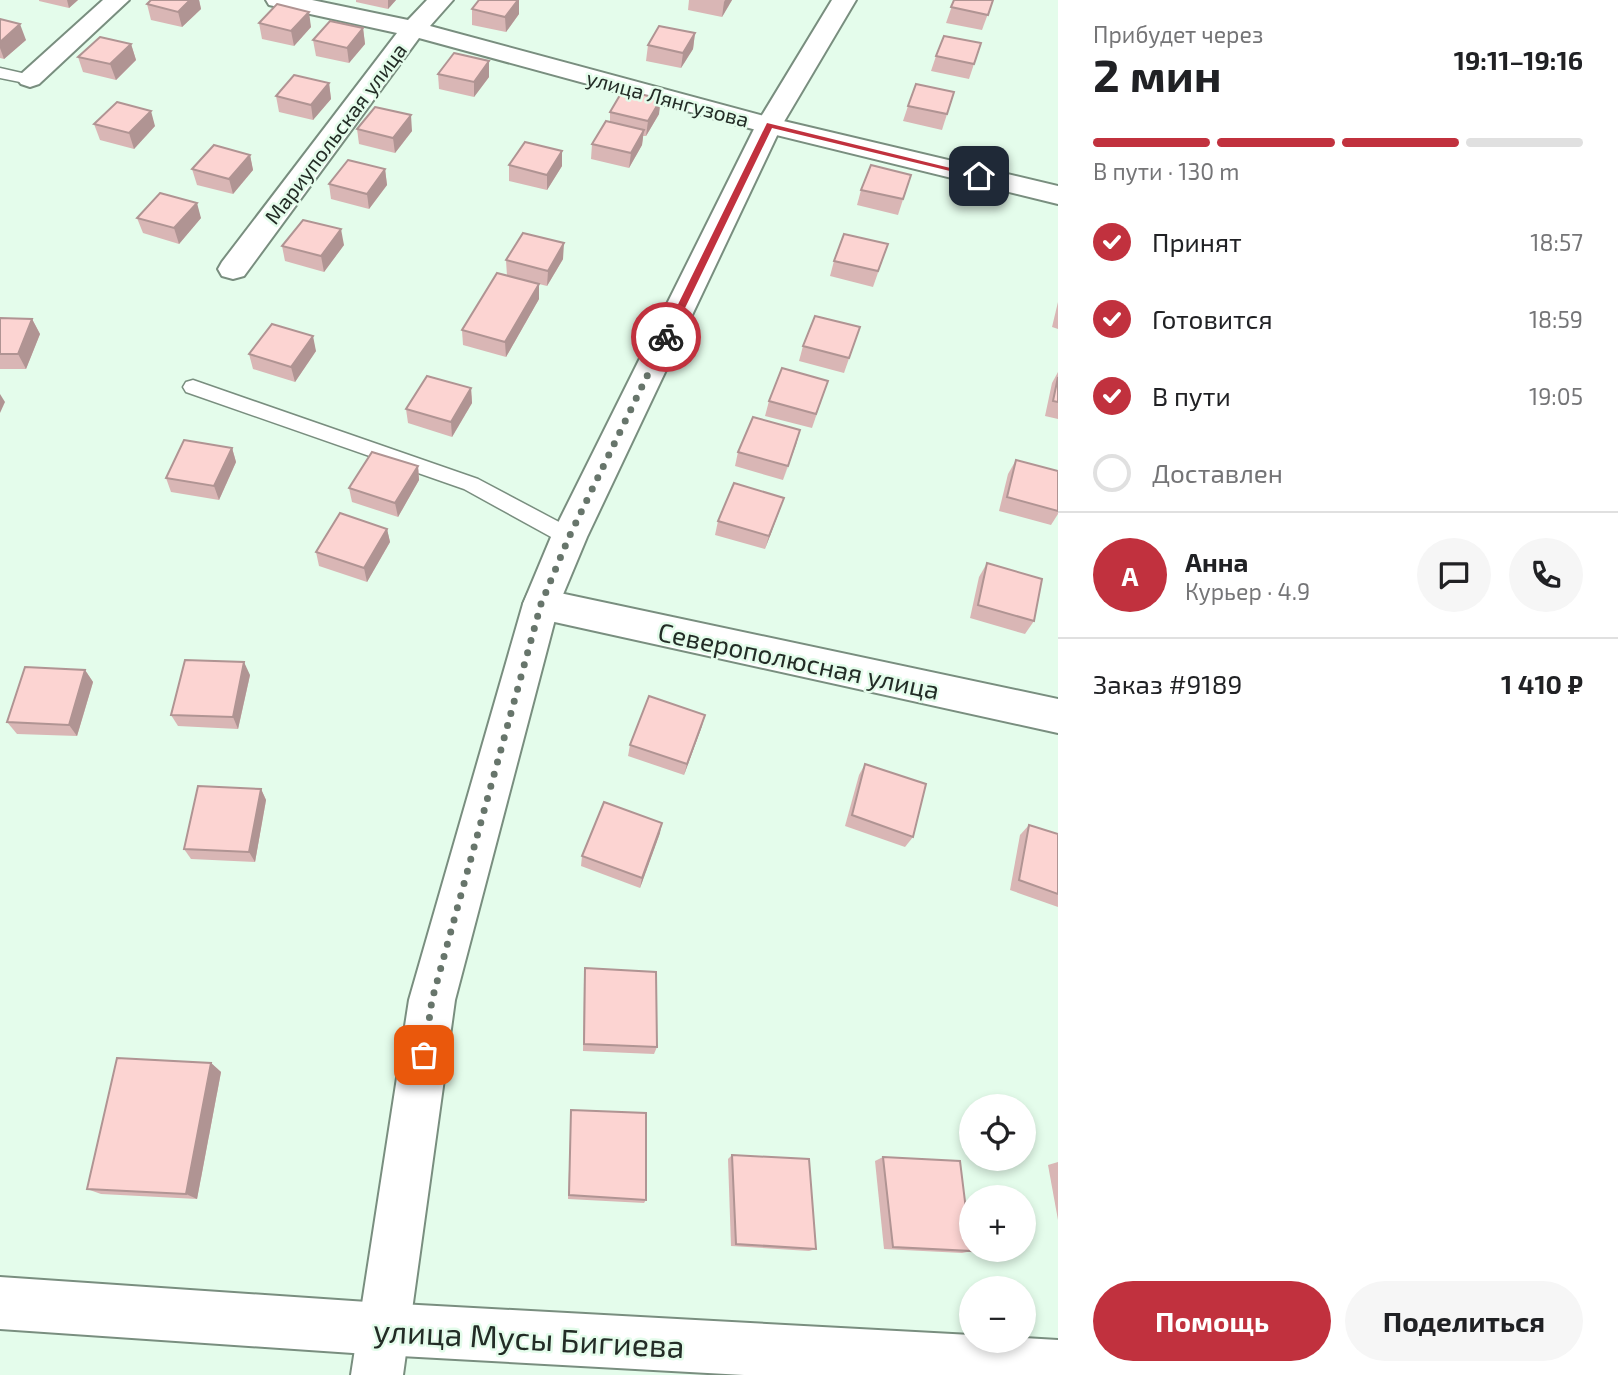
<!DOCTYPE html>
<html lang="ru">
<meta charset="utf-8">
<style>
:root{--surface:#fff;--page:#f6f6f6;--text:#202124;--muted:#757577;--line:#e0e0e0;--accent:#c1313e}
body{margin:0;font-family:"Exo 2",sans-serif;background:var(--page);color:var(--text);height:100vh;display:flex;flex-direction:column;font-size:26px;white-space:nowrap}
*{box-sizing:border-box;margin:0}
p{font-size:23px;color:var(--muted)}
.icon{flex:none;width:38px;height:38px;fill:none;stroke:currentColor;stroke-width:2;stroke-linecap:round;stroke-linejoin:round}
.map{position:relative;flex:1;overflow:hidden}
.side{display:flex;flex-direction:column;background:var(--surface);width:560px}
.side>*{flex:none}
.fabs{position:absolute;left:959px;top:1094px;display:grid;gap:14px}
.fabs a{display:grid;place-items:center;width:77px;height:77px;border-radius:50%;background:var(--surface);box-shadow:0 4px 10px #0003;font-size:35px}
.pin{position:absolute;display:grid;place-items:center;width:60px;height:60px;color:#fff;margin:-30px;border-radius:14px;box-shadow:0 4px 10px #0006}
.courier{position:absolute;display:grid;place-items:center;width:70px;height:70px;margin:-35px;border:5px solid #c1313e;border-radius:50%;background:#fff;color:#222;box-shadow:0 2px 9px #0007}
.headline em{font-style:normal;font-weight:700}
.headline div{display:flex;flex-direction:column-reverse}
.headline{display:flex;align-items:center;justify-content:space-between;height:119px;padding:0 35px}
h1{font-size:46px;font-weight:700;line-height:52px}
.bar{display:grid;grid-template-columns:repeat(4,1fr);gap:10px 7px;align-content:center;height:84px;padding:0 35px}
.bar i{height:9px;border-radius:5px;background:var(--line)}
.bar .selected{background:var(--accent)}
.bar p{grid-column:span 4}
.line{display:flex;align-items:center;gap:18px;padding:0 35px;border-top:2px solid var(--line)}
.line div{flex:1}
.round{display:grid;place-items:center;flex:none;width:74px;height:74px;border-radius:37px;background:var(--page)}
ol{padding:0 35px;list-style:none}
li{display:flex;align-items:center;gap:21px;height:77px}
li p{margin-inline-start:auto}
li .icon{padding:7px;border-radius:50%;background:var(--accent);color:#fff;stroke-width:4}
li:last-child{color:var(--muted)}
li i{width:38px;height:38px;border:4px solid var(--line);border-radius:50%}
.button{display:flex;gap:14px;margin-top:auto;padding:14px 35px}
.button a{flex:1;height:80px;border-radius:42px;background:var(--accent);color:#fff;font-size:28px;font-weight:700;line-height:80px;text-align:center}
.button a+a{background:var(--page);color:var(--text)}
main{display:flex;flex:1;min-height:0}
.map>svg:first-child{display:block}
</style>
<main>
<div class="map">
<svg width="1058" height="1375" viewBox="0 0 1058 1375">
<rect width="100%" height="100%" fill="#e4fceb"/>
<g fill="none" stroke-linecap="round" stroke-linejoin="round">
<defs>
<g id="service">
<polygon points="0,68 35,76 38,79 30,84 0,78"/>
<polygon points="193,380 478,479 576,531 579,537 576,543 569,545 562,543 464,489 186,392 183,387 186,382"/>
</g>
<g id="minor">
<polygon points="103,0 129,0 39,84 30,87 21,84 17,79 21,74"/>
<polygon points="266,0 312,0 408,20 427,0 453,0 430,26 775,119 1058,186 1058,204 760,131 419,38 244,276 233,279 222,276 218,269 222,262 397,33 269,5"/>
<polygon points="541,589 1058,699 1058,733 541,619 528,615 523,604 528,593"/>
<polygon points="0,1277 382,1303 971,1335 971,1340 1024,1340 1024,1338 1058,1340 1058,1375 744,1375 382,1355 0,1329"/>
</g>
<polygon id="tertiary" points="832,0 856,0 782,125 587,537 559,604 455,1000 403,1375 351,1375 409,1000 523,604 551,537 756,125"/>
</defs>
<!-- service casing -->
<use href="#service" stroke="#798e7f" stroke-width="3"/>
<!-- minor casing -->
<use href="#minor" stroke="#798e7f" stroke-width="4"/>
<!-- tertiary casing -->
<use href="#tertiary" stroke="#798e7f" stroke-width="4"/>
<!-- service -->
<use href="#service" fill="#fff" fill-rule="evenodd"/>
<!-- minor -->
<use href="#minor" fill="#fff" fill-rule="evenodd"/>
<!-- tertiary -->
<use href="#tertiary" fill="#fff" fill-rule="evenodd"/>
</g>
<!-- wall -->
<g fill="#d9b6b5">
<polygon points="39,0 78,0 69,8 39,1"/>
<polygon points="151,0 199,0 201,9 182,27 151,20 147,4"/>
<polygon points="356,0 396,0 388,9 356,2"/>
<polygon points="479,0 519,0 519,14 506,32 472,25 472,9"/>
<polygon points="689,0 732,0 722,17 688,10"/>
<polygon points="954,0 993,0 982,30 946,23"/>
<polygon points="0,19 26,40 4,59 0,58"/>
<polygon points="259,23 311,27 294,46 262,39"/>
<polygon points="363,28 365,44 349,63 316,56 313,40"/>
<polygon points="695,33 693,49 681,68 646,61 648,45"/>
<polygon points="981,43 969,79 931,71 936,56"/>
<polygon points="131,44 136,60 116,80 83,72 78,57"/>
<polygon points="438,74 489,77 474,97 439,89"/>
<polygon points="329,83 331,99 313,120 279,112 276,96"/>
<polygon points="954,92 942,130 903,121 908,106"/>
<polygon points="610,112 659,114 646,136 643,136 642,145 629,168 591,159 592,144 610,122"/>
<polygon points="94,124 155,126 134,149 100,140"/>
<polygon points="357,129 412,131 395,153 359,144"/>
<polygon points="250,155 253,170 233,194 197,185 192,169"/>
<polygon points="509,165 562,166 547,190 509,181"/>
<polygon points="385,169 387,185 369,209 331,199 329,184"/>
<polygon points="911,175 898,215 857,205 861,190"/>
<polygon points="137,218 201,218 179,244 143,233"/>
<polygon points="888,244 873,287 830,276 834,261"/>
<polygon points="344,245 324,272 285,261 282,246"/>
<polygon points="563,259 547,286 507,276 506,260"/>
<polygon points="539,299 506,357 463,345 462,330"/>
<polygon points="1058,302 1058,329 1052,327"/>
<polygon points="0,318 32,319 40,334 26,369 0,369"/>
<polygon points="860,327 844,373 799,361 803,346"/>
<polygon points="316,351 295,382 253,369 249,354"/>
<polygon points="1058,372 1058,419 1045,416 1052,383"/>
<polygon points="828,381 812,428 765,416 769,401"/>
<polygon points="471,388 472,403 452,437 408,423 406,409"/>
<polygon points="800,430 783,480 735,466 738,452"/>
<polygon points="232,448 236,462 219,500 171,492 166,478"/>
<polygon points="1016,460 1058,471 1058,514 1051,525 999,511 1008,474"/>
<polygon points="418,466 419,480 398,517 352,502 349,488"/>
<polygon points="784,498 765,549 715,535 718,521"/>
<polygon points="387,529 390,542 367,582 319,566 316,552"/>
<polygon points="987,563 1034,621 1025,634 970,618 979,577"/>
<polygon points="85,670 93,682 77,736 17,734 7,722"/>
<polygon points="250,675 238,729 178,726 171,715"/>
<polygon points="702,726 684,775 628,756 630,745"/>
<polygon points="865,764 913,837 905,847 845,826 859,775"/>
<polygon points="261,789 266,800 255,862 191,859 184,849"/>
<polygon points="1029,825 1058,834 1058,907 1010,890 1020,835"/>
<polygon points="660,833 640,888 581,866 582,856"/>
<polygon points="585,968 657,1047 654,1054 583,1051 584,976"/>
<polygon points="211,1063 221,1072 197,1199 101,1194 87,1189"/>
<polygon points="571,1110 646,1200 644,1203 568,1199"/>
<polygon points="732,1155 816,1249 809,1251 731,1246 728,1159"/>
<polygon points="883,1157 972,1251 962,1253 884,1249 875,1161"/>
<polygon points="1058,1162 1058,1220 1048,1165"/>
</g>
<!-- shaded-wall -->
<g fill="#b09493">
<polygon points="67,0 78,0 69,8"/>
<polygon points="190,0 199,0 201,9 182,27 178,12"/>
<polygon points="388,0 396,0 388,9"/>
<polygon points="518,0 519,0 519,14 506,32 505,17"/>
<polygon points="725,0 732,0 722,17 724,2"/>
<polygon points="309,12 311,27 294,46 291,31"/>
<polygon points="20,24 26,40 4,59 0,48 0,42"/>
<polygon points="363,28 365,44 349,63 347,48"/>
<polygon points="695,33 693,49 681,68 683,53"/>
<polygon points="131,44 136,60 116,80 110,64"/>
<polygon points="489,61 489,77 474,97 474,82"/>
<polygon points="329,83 331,99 313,120 311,105"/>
<polygon points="661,99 659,114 646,136 648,121"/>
<polygon points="151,111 155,126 134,149 129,133"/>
<polygon points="411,115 412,131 395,153 393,138"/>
<polygon points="644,130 642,145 629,168 631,153"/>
<polygon points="562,151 562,166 547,190 547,175"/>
<polygon points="250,155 253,170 233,194 229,179"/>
<polygon points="385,169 387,185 369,209 367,194"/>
<polygon points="197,203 201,218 179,244 174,228"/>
<polygon points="341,229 344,245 324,272 321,256"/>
<polygon points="564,243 563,259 547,286 548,271"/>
<polygon points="539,284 539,299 506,357 505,342"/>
<polygon points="32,319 40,334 26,369 18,354"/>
<polygon points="313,336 316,351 295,382 291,367"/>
<polygon points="471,388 472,403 452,437 451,422"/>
<polygon points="0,394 5,402 0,413"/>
<polygon points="800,430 796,445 783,480 788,466"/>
<polygon points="232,448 236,462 219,500 214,486"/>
<polygon points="418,466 419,480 398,517 395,503"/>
<polygon points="784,498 779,512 765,549 769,536"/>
<polygon points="387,529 390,542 367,582 364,568"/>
<polygon points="244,662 250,675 238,729 233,717"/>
<polygon points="85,670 93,682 77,736 69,725"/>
<polygon points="705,715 702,726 684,775 687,764"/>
<polygon points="261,789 266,800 255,862 249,852"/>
<polygon points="662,823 660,833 640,888 642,878"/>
<polygon points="211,1063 221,1072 197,1199 186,1194"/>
</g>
<!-- building -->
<g fill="#fcd4d2" stroke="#b09493" stroke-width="2">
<polygon points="151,0 190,0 178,12 147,4"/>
<polygon points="479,0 518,0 505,17 472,9"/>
<polygon points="954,0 993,0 988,15 951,7"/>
<polygon points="277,4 309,12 291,31 259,23"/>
<polygon points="0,19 20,24 0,42"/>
<polygon points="330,21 363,28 347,48 313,40"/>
<polygon points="659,26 695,33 683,53 648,45"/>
<polygon points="944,36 981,43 974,64 936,56"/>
<polygon points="100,37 131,44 110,64 78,57"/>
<polygon points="454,53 489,61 474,82 438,74"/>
<polygon points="294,75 329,83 311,105 276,96"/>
<polygon points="916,84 954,92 947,114 908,106"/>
<polygon points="623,90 661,99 648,121 610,112"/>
<polygon points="117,102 151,111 129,133 94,124"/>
<polygon points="375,107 411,115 393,138 357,129"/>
<polygon points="606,121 644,130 631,153 592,144"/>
<polygon points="525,142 562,151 547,175 509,165"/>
<polygon points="214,145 250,155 229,179 192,169"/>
<polygon points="348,160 385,169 367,194 329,184"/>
<polygon points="871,165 911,175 903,199 861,190"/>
<polygon points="160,193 197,203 174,228 137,218"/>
<polygon points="303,220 341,229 321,256 282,246"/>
<polygon points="523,233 564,243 548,271 506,260"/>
<polygon points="844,234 888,244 878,271 834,261"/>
<polygon points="497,273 539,284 505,342 462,330"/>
<polygon points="815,316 860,327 849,358 803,346"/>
<polygon points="0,318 32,319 18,354 0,354"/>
<polygon points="272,324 313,336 291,367 249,354"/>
<polygon points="782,368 828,381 816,414 769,401"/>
<polygon points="427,376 471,388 451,422 406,409"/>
<polygon points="1058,377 1058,402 1053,401"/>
<polygon points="753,417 800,430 788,466 738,452"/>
<polygon points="184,440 232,448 214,486 166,478"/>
<polygon points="372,452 418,466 395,503 349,488"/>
<polygon points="1016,460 1058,471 1058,511 1007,497"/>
<polygon points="734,483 784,498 769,536 718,521"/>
<polygon points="340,513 387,529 364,568 316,552"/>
<polygon points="987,563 1042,579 1034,621 978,605"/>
<polygon points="185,660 244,662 233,717 171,715"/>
<polygon points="25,667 85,670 69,725 7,722"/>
<polygon points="649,696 705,715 687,764 630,745"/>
<polygon points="865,764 926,784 913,837 852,815"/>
<polygon points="198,786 261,789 249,852 184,849"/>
<polygon points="604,802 662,823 642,878 582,856"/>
<polygon points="1029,825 1058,834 1058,894 1019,880"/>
<polygon points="585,968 656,972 657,1047 584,1044"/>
<polygon points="117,1058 211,1063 186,1194 87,1189"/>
<polygon points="571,1110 646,1113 646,1200 569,1195"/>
<polygon points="732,1155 809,1159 816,1249 736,1244"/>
<polygon points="883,1157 960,1161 971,1250 972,1251 893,1247"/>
</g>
<!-- route -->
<polygon fill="#c1313e" points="767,123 983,176 979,178 772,128 671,337 663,339 662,337"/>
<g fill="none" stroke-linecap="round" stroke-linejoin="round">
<!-- done -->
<polyline stroke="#67756b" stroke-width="7" stroke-dasharray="0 12.6" points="424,1055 432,1000 541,604 569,537 666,337"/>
</g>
<g text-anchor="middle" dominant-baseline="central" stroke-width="5" stroke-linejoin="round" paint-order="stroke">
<!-- far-street labels -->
<g font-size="21" fill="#232c26" stroke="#e4fceb">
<text transform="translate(668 98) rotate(15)">улица Лянгузова</text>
<text transform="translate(335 133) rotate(-53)">Мариупольская улица</text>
</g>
<!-- street labels -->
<g font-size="26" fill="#232c26" stroke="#e4fceb">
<text transform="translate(799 660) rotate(12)">Северополюсная улица</text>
</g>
<!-- near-street labels -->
<g font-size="32" fill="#232c26" stroke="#e4fceb">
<text transform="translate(529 1337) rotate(3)">улица Мусы Бигиева</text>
</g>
</g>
</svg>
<div class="fabs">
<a><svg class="icon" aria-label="locate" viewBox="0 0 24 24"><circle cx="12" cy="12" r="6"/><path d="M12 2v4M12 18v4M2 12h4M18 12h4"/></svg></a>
<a>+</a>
<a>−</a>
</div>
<div class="pin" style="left:424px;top:1055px;background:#ea580c"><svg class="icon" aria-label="bag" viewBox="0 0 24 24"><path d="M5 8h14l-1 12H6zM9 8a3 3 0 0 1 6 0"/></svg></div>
<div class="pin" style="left:979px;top:176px;background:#1f2937"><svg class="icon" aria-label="home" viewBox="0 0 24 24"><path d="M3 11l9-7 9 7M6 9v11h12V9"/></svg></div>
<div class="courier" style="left:666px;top:337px"><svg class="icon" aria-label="bike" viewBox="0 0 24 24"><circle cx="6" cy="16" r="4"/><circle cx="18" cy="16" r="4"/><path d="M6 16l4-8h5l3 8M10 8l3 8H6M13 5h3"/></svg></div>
</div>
<section class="side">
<div class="headline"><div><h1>2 мин</h1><p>Прибудет через</p></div><em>19:11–19:16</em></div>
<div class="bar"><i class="selected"></i><i class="selected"></i><i class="selected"></i><i></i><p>В пути · 130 m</p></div>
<ol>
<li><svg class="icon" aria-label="check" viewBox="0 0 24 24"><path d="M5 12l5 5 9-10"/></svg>Принят<p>18:57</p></li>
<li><svg class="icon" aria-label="check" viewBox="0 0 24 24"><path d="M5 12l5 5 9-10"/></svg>Готовится<p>18:59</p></li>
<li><svg class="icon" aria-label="check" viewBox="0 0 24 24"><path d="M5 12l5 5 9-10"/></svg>В пути<p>19:05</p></li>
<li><i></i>Доставлен</li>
</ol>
<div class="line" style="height:126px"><b class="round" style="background:var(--accent);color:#fff">А</b><div><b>Анна</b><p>Курьер · 4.9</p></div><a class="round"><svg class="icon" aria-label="chat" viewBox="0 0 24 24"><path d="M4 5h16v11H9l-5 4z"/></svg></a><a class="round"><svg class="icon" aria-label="phone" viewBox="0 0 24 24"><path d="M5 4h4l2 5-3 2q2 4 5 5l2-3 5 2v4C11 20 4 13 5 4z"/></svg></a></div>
<div class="line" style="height:91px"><div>Заказ #9189</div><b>1 410 ₽</b></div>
<div class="button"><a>Помощь</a><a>Поделиться</a></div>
</section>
</main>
